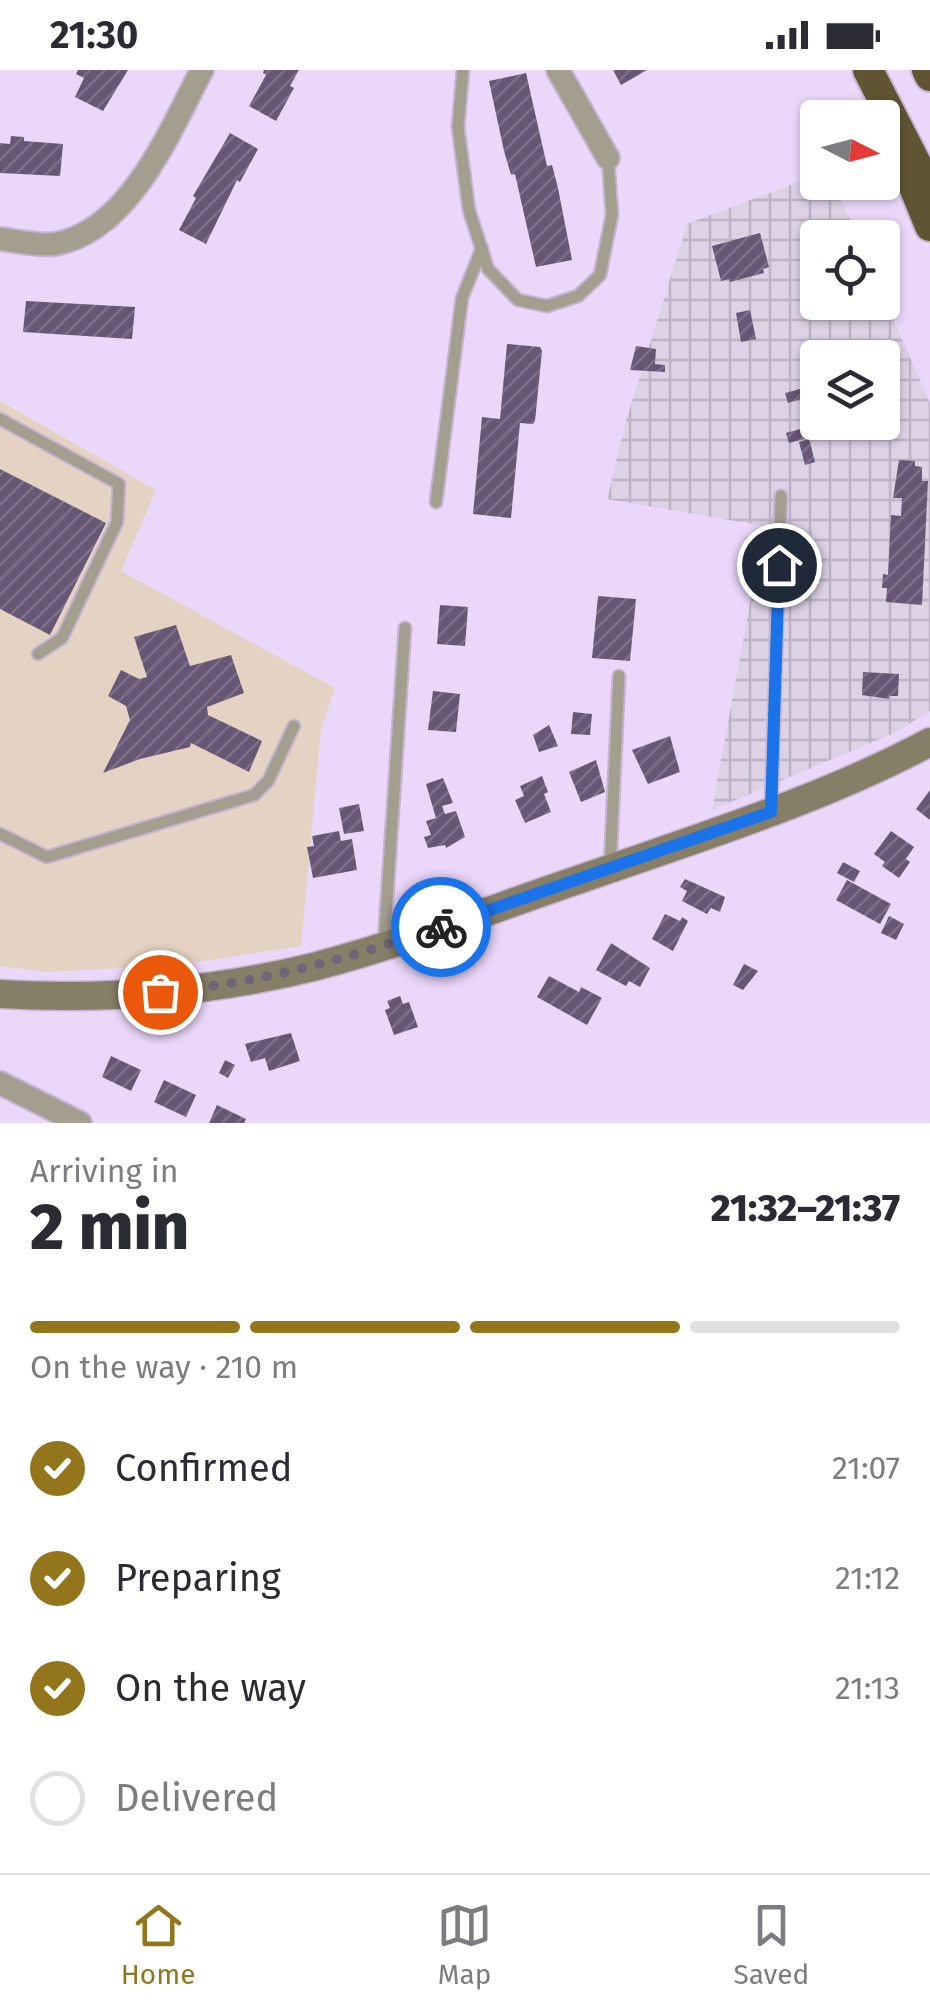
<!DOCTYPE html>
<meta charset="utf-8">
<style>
:root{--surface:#fff;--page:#f2f2f3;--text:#2b2b33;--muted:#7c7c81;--line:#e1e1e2;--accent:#93761c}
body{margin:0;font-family:"Fira Sans",sans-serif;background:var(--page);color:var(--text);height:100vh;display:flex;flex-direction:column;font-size:38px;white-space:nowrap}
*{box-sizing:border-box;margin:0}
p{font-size:32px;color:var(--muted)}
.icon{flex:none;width:55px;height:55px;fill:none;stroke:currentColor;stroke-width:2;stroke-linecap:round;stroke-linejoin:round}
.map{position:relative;height:1053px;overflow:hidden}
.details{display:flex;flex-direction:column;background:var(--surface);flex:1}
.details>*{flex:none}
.needle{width:65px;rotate:96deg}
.fabs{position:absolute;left:800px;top:30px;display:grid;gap:20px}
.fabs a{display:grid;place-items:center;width:100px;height:100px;border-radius:10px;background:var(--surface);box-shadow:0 2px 8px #0004;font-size:50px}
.pin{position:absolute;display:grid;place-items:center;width:85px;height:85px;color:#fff;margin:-42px;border:5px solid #fff;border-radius:50%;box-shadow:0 2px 10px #0007}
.courier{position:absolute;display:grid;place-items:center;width:100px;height:100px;margin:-50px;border:8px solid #1a73e8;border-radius:50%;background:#fff;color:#222;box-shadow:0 2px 12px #0007}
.head em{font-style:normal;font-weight:800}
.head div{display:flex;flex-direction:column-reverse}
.head{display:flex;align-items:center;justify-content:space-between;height:170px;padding:0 30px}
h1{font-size:65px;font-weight:800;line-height:75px}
.bar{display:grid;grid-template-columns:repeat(4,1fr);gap:15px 10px;align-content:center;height:120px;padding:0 30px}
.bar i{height:12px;border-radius:8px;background:var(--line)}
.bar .selected{background:var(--accent)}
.bar p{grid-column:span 4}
ol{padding:0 30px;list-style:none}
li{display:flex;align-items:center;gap:30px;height:110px}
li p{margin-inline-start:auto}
li .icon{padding:10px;border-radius:50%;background:var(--accent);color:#fff;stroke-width:4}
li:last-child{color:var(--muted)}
li i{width:55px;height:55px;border:5px solid var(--line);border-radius:50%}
.status{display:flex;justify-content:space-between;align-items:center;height:70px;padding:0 50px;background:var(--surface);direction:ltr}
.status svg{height:28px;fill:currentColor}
.tabs{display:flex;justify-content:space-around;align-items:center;height:140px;border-top:2px solid var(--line);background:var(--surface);font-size:28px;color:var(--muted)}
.tabs a{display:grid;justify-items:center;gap:5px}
.tabs .selected{color:var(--accent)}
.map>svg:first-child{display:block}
</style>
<div class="status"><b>21:30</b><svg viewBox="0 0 49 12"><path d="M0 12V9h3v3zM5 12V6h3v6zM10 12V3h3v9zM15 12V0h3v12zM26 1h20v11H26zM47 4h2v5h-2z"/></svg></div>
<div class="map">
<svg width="930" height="1053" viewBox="0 0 930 1053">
<defs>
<pattern id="industrial-grid" width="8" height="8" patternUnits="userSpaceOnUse" patternTransform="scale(2.5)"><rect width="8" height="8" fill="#dcd1e5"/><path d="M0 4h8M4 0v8" fill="none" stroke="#bdb3c5"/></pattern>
<pattern id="building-hatch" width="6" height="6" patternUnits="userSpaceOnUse" patternTransform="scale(2.5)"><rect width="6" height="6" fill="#685675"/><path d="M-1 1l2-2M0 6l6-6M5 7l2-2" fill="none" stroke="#7e7088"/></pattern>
</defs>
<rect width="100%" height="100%" fill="#ebd7f9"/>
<!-- commercial -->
<polygon fill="#e4d3c2" points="0,331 156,420 121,501 335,618 321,659 301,876 177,895 48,902 0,896"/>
<!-- industrial -->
<path fill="url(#industrial-grid)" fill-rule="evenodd" d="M 817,105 L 818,112 L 833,113 L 858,167 L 818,168 L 818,232 L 882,232 L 883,225 L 930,333 L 930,641 L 894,663 L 712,740 L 764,456 L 607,429 L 627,348 L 687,154 ZM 818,288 L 882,288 L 882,352 L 818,352 Z"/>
<!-- building -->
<g fill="url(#building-hatch)">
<polygon points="78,0 128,0 103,41 75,27 84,8 76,4"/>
<polygon points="264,0 299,0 290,16 294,18 276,51 249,36 266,5 263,3"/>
<polygon points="613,0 647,0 621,15"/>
<polygon points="526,3 547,96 552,95 558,118 572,190 536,197 515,104 511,105 504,81 489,11"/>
<polygon points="230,63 258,79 240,112 237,110 206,174 179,160 196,128 193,126"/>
<polygon points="11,66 24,67 24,71 63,74 60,106 0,103 0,73 10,74"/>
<polygon points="760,163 769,197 763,199 764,203 730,212 729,209 721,211 712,176"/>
<polygon points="26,231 135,237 132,269 23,262"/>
<polygon points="750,240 756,269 741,272 736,243"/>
<polygon points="507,274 540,277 542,281 535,351 533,354 520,353 511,448 473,444 482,347 500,349"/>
<polygon points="636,276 656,279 655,294 665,295 665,302 630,300"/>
<polygon points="811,316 814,325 788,333 785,323"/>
<polygon points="804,358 807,368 789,373 786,363"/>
<polygon points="809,369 815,392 805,395 799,372"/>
<polygon points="899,390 915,391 915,396 922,397 922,411 928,411 922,535 886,532 887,518 882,518 883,504 888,505 891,445 901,446 902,428 893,428"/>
<polygon points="0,399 106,453 50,565 0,539"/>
<polygon points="598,526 636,529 630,591 592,588"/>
<polygon points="440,535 468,537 465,576 437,574"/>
<polygon points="176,555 190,596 231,585 244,623 207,637 208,645 262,671 249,702 191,673 190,677 140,689 103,703 130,650 126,636 108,626 121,600 139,609 147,607 134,567"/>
<polygon points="863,602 899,604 898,626 889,626 889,629 862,625"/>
<polygon points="433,621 460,624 456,662 428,660"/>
<polygon points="573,642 592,644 590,665 571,664"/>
<polygon points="549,655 558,676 539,682 533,665"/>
<polygon points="670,666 680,702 648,714 632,680"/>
<polygon points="596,690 605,722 581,732 569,702"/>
<polygon points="542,706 548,722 544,724 551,742 525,753 515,730 524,726 520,716"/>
<polygon points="443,708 453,733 442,736 445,744 456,741 465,767 446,778 445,775 428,778 424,767 431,765 426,751 436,748 426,714"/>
<polygon points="930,720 930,750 916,739"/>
<polygon points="359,734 364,761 344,764 339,738"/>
<polygon points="339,761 341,771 352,769 357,800 313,808 307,777 314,776 312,766"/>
<polygon points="891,761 914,777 906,789 910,792 899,808 882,796 885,792 874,784"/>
<polygon points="843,792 860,801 854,812 837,803"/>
<polygon points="685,809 725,827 720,842 711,838 707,844 682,831 687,821 680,817"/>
<polygon points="847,810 891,834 880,854 836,830"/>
<polygon points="665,844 680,851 682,847 688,851 673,881 652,869"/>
<polygon points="889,846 904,854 896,870 881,863"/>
<polygon points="611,873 650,898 640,917 629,911 626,916 596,900"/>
<polygon points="744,894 758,901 743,920 733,915"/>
<polygon points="549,906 579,922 581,917 602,928 587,955 537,927"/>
<polygon points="400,926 403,934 409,932 418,957 394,965 385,940 390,938 387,931"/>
<polygon points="291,963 300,991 269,1001 265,988 251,992 245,974"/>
<polygon points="111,986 141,1000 131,1021 102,1007"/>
<polygon points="225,990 235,995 228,1008 219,1003"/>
<polygon points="164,1010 196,1025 186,1047 154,1032"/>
<polygon points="217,1035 246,1049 244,1053 209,1053"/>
</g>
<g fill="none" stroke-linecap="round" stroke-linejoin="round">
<defs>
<g id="service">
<polyline points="463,0 458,57 469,140 488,199 518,230 547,236 578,226 600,205 612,145 608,88"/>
<polyline points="0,349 119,414 117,452 62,568 38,584"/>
<polyline points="436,432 462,228 482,178"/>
<polyline points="771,741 781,426"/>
<polyline points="0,764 47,787 254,725 268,711 294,656"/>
<polyline points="610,799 619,606"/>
<polyline points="384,873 405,558"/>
</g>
<g id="minor">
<polyline points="558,0 608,88"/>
<path d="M 0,169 C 17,171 38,176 55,174 C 130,161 170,60 202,0"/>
<polyline points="0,1013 80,1053"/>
</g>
<path id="secondary" d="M 0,924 C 106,930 214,922 317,896 C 412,871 505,834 598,803 C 710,764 825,728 930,672"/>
<g id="motorway">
<polyline points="868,0 930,121"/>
<polyline points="927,0 930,6"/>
<polyline points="908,102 930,156"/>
</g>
</defs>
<!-- service casing -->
<use href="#service" stroke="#c5b4d1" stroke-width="15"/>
<!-- minor casing -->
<use href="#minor" stroke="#c5b4d1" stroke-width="26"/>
<!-- secondary casing -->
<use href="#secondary" stroke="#c5b4d1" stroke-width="31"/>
<!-- motorway casing -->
<use href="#motorway" stroke="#c5b4d1" stroke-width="34"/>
<!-- service -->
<use href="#service" stroke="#a49e8e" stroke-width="11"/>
<!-- minor -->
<use href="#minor" stroke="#a49e8e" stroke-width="22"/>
<!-- secondary -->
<use href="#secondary" stroke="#877e67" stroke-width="28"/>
<!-- motorway -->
<use href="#motorway" stroke="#605432" stroke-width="30"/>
</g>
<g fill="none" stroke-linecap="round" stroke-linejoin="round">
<!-- done -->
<path stroke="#706478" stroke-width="10" stroke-dasharray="0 18" d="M 160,922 C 258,914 349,888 441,857"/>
<!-- route -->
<polyline stroke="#1a73e8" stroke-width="12" points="441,857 771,742 779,495"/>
</g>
</svg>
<div class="fabs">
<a><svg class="needle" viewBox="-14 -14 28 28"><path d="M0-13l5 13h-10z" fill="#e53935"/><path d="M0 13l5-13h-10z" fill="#7c7c81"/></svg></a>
<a><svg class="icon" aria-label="locate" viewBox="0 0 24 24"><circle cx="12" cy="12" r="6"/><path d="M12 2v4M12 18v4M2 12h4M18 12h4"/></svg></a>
<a><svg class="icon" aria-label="layers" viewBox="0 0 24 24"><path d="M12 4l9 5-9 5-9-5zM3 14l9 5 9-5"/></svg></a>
</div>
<div class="pin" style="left:160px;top:922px;background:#ea580c"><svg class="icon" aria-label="bag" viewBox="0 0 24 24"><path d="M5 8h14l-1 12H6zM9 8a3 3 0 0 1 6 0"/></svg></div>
<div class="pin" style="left:779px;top:495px;background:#1f2937"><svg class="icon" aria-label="home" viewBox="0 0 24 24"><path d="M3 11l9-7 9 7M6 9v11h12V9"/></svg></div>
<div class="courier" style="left:441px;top:857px"><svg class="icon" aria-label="bike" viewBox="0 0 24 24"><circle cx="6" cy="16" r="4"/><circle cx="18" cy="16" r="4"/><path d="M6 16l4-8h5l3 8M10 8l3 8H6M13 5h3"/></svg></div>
</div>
<section class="details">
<div class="head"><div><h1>2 min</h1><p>Arriving in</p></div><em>21:32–21:37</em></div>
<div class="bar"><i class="selected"></i><i class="selected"></i><i class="selected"></i><i></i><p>On the way · 210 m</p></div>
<ol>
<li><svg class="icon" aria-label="check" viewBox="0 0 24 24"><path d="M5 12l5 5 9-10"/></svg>Confirmed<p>21:07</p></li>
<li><svg class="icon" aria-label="check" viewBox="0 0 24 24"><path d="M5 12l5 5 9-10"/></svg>Preparing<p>21:12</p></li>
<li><svg class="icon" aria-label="check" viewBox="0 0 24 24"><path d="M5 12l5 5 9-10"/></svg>On the way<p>21:13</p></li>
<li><i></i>Delivered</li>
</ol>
</section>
<nav class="tabs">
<a class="selected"><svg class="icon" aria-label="home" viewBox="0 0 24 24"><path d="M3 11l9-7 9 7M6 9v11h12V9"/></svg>Home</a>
<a><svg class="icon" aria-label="map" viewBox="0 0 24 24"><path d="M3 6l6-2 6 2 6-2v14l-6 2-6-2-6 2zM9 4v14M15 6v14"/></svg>Map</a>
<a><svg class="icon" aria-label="saved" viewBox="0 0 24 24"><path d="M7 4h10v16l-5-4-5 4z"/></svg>Saved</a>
</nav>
